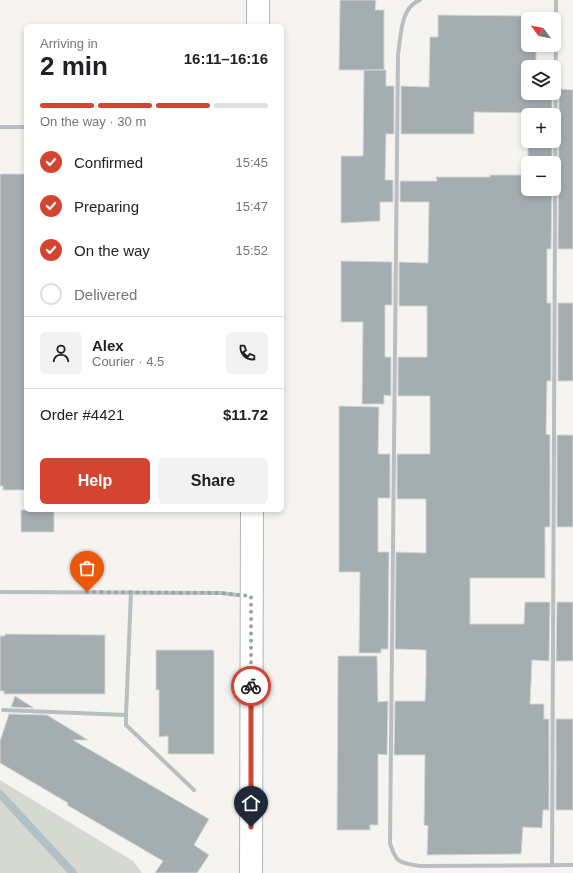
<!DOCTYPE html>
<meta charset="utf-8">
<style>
:root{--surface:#fff;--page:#f2f2f2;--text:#202124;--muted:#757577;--line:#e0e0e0;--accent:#d54431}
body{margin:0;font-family:Arial,sans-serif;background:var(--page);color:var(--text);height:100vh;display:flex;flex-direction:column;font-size:15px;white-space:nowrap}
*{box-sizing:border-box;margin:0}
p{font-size:13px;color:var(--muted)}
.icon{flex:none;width:22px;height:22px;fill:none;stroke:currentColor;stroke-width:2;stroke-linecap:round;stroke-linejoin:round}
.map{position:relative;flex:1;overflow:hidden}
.panel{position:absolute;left:24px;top:24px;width:260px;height:488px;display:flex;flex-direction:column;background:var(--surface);border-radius:6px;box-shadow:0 2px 6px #0003}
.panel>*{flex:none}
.needle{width:26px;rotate:302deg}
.fabs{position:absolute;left:521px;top:12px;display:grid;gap:8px}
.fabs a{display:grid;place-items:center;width:40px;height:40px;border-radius:6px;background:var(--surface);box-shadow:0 2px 6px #0003;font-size:20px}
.pin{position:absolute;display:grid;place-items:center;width:34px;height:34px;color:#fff;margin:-41px -17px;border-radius:50% 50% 50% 0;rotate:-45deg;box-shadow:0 0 4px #0007}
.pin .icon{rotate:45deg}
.courier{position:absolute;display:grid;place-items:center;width:40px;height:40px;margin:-20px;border:3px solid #d54431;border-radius:50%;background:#fff;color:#222;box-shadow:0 1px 5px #0007}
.headline em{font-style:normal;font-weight:700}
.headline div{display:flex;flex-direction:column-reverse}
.headline{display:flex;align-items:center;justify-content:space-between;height:68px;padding:0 16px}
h1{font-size:26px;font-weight:700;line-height:30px}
.bar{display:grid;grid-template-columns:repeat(4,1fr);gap:6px 4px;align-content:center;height:48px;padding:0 16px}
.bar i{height:5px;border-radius:3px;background:var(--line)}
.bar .selected{background:var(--accent)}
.bar p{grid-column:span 4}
.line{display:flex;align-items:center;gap:10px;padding:0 16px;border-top:1px solid var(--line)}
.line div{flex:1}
.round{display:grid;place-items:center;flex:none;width:42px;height:42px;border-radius:6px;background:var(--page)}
ol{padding:0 16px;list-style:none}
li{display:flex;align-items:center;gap:12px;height:44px}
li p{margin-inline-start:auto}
li .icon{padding:4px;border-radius:50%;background:var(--accent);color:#fff;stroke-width:4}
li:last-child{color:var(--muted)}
li i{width:22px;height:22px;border:2px solid var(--line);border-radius:50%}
.primary-button{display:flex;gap:8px;margin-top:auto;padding:8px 16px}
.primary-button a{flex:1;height:46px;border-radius:6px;background:var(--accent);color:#fff;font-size:16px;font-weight:700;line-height:46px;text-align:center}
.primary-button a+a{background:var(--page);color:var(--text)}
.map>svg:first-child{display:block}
</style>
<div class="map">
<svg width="573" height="873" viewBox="0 0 573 873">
<rect width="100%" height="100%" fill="#f5f4f1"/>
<!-- green -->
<polygon fill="#d5d9d1" points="0,780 133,861 142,873 0,873"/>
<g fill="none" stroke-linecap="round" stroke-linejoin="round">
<!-- stream -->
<polyline stroke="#b4c1c4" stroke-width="8" points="0,794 73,873"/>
</g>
<!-- building -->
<g fill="#a4adb0" stroke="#d6d6d4">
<polygon points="340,0 376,0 375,10 384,10 384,70 339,70"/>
<polygon points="438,15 528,16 528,45 536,45 536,67 528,67 528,93 552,93 552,115 528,115 529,113 474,112 474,134 401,134 401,86 429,87 430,37 438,37"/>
<polygon points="364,70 386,70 386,86 394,86 394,134 386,134 385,180 393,180 393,202 380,202 380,221 341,223 341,156 363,156"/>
<polygon points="559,89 573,90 573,249 558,249"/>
<polygon points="528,141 552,141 552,163 528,163 528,189 552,189 551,249 547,249 547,303 551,303 551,381 547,381 546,434 550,435 550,527 545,527 545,578 470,578 470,624 524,624 525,602 550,602 549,661 532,660 530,704 544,704 544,719 549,719 549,810 543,810 542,828 523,827 521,854 427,855 428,826 424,825 425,755 394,755 395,701 425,701 426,675 426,650 395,649 396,552 426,553 426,499 397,499 397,454 430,454 430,396 398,396 398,357 427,357 427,306 399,306 399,262 428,263 429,202 400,202 400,181 437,181 436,177 490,177 490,175 528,175"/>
<polygon points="0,174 26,174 26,490 3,490 3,486 0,486"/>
<polygon points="341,261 392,262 392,305 385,305 385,357 391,357 391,396 384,395 384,404 362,404 363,322 341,322"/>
<rect x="558" y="303" width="15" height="78"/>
<polygon points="339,406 379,407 378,454 390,454 390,498 378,498 378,552 389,552 388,649 381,649 381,653 359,653 360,572 339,572"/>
<rect x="557" y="435" width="16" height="92"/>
<rect x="21" y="510" width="33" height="22"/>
<polygon points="557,602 573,602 573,661 556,661"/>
<polygon points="5,634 105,635 105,694 4,694 4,691 0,691 0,636 5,636"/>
<polygon points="156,650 214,650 214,754 168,754 168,736 159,737 159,690 156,690"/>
<polygon points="338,656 377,656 378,702 388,701 387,755 378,754 378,825 370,825 370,830 337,830"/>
<polygon points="15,696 34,708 11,707"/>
<polygon points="9,714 47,715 88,740 73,740 209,819 194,845 209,855 197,873 155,873 163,861 67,805 68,803 0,763 0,741"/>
<rect x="556" y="719" width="17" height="91"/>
</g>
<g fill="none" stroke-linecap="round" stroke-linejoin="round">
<defs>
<g id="secondary">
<polyline points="258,26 258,0"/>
<polyline points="251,873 252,510"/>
</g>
</defs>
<!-- secondary casing -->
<use href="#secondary" stroke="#aeb5b8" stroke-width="24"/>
<!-- street -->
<g stroke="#b9bfc1" stroke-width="4">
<path d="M 420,0 C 400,7 401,37 398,55 L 390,843 C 396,863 399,863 420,866 L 573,865"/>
<polyline points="0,127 26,127"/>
<polyline points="0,592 221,593 245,596"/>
<polyline points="3,710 126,715 131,592"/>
<polyline points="126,715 126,725 194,790"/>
<polyline points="552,864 556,0"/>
</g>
<!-- secondary -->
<use href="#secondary" stroke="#fff" stroke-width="22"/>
</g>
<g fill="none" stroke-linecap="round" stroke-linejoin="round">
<!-- done -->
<polyline stroke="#98a3a8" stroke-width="4" stroke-dasharray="0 7.2" points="87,592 221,593 251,596 251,686"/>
<!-- route -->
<polyline stroke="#d54431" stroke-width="5" points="251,827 251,686"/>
</g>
</svg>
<div class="fabs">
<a><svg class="needle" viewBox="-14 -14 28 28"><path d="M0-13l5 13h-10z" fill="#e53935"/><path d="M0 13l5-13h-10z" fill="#757577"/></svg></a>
<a><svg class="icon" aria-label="layers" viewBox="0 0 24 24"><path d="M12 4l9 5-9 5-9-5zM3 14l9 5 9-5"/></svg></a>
<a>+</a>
<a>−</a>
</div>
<div class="pin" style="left:87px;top:592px;background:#ea580c"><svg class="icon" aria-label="bag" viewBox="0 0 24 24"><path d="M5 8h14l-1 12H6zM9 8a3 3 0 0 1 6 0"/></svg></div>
<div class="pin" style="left:251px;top:827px;background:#1f2937"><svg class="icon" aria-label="home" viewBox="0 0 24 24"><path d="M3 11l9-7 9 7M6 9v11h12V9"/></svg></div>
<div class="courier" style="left:251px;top:686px"><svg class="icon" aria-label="bike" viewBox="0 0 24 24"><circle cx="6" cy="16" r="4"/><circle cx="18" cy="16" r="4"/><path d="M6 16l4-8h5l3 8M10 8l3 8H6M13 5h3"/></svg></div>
<section class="panel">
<div class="headline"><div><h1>2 min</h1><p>Arriving in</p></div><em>16:11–16:16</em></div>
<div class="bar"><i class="selected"></i><i class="selected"></i><i class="selected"></i><i></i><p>On the way · 30 m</p></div>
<ol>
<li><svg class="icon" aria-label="check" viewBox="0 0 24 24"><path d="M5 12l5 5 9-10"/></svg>Confirmed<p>15:45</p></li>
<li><svg class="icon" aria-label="check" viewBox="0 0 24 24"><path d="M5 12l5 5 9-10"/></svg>Preparing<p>15:47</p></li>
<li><svg class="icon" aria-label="check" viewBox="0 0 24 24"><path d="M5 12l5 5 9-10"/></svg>On the way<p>15:52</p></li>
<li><i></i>Delivered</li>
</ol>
<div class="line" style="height:72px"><a class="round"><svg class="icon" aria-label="person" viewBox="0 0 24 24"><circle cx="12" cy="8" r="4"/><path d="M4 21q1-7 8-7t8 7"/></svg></a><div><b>Alex</b><p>Courier · 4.5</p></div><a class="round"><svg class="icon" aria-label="phone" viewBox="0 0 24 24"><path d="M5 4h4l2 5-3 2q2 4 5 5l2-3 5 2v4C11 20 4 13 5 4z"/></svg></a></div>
<div class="line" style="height:52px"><div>Order #4421</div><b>$11.72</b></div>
<div class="primary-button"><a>Help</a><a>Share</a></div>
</section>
</div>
